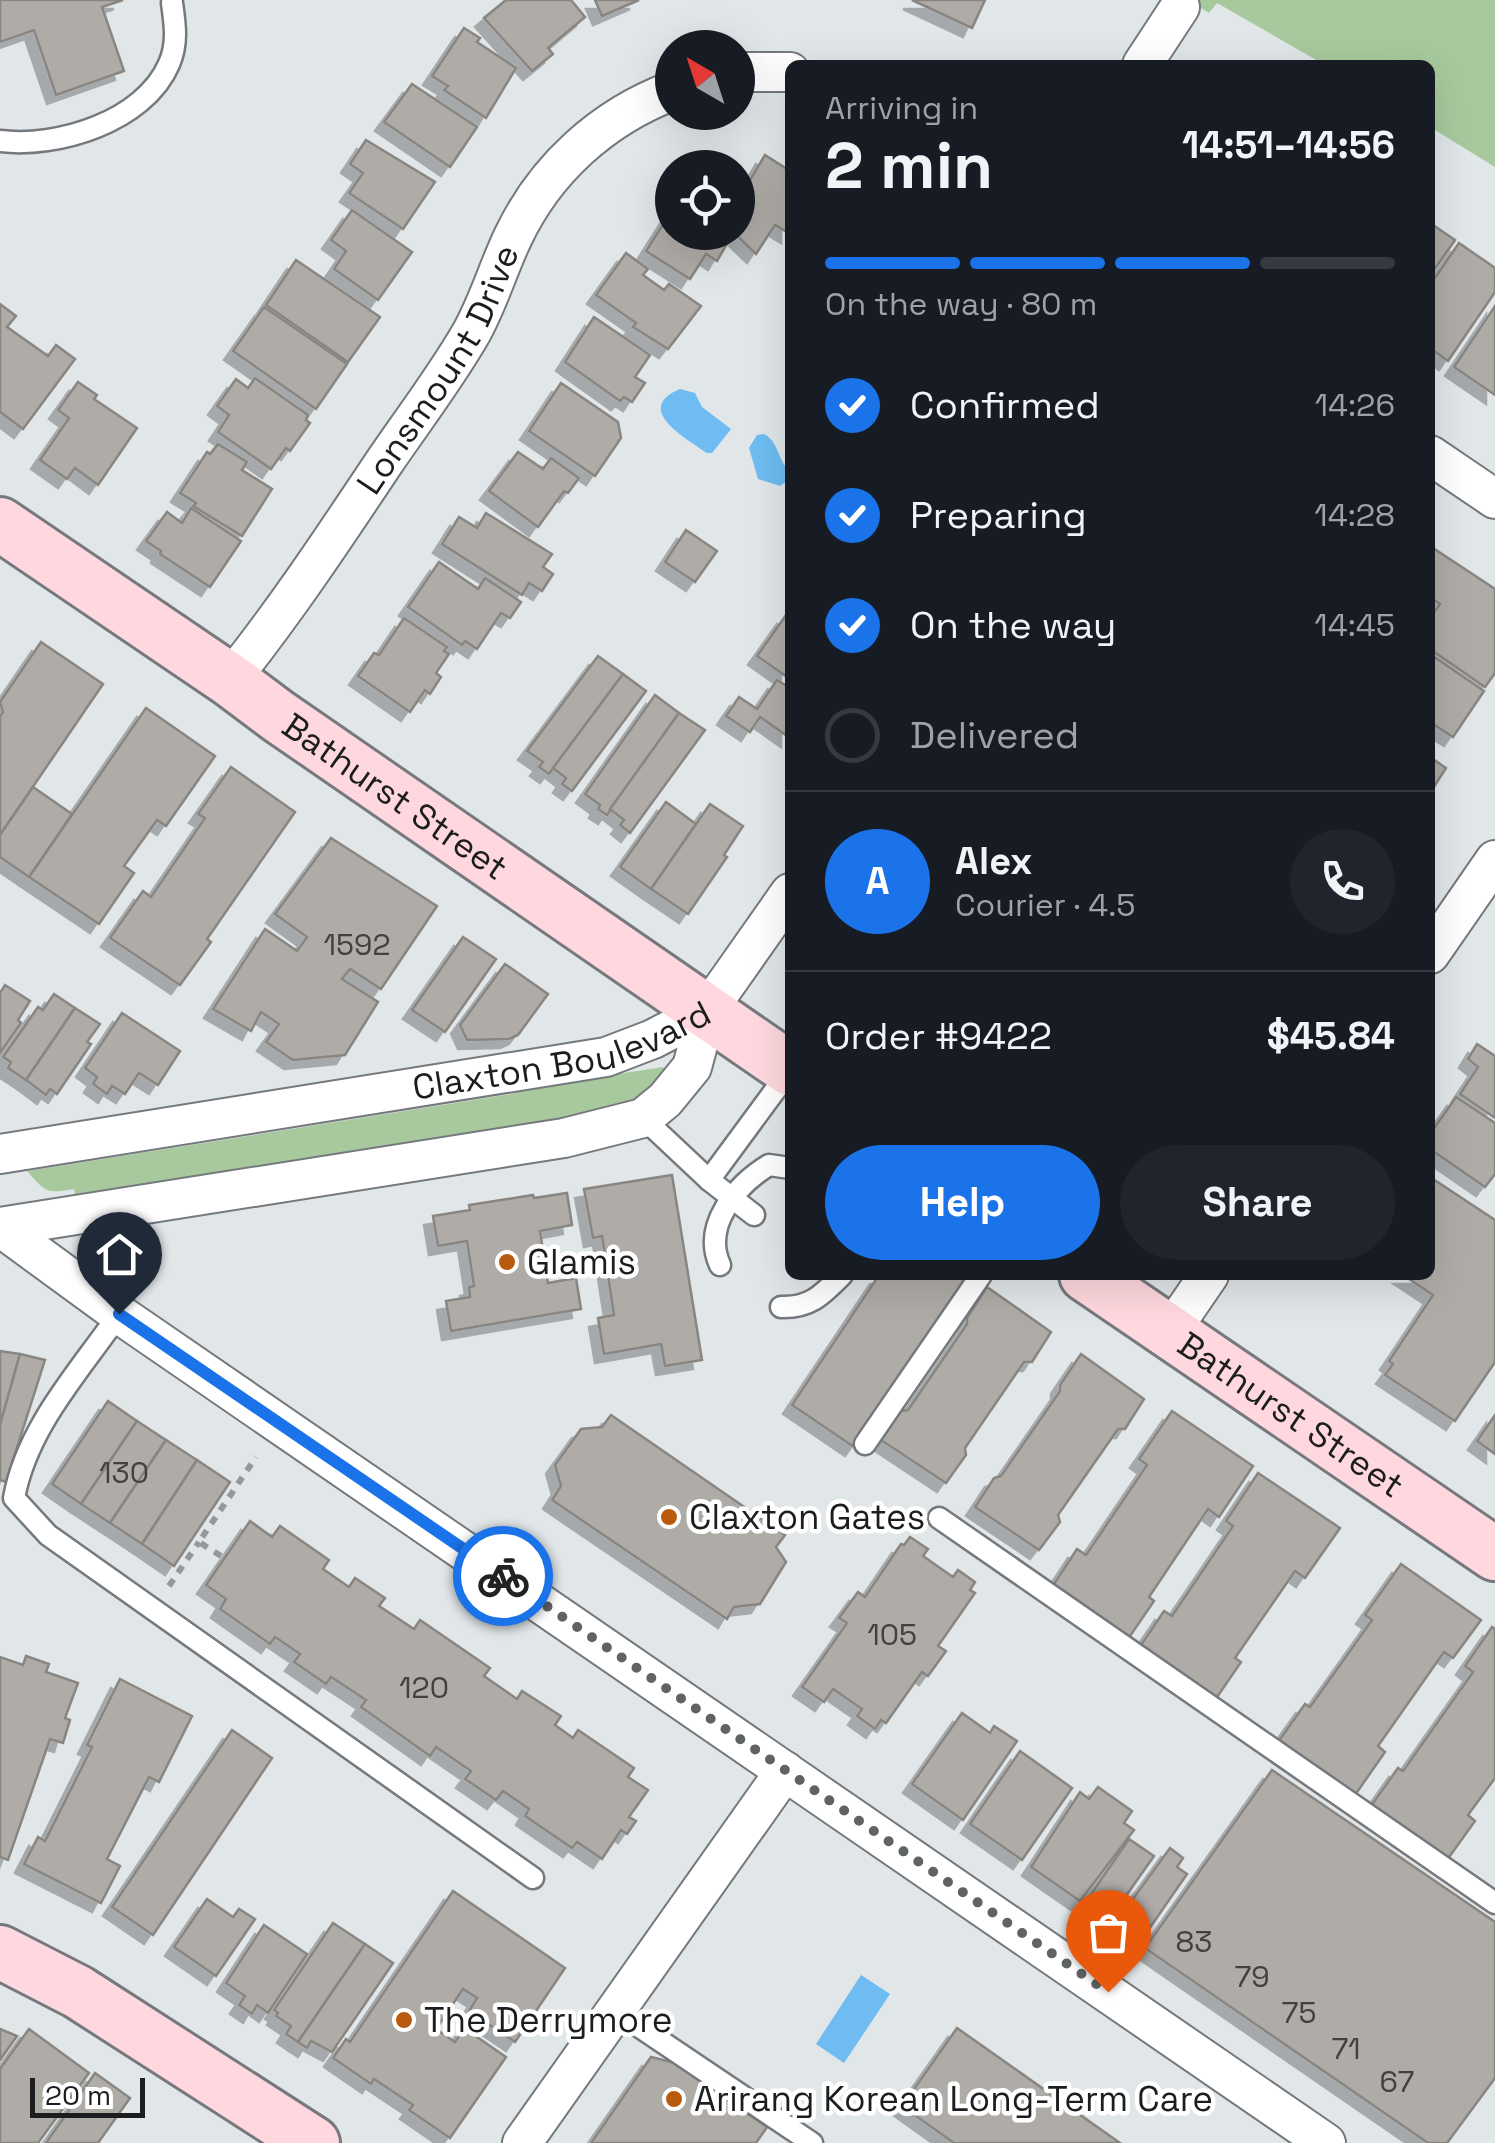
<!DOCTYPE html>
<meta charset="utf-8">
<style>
:root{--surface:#171b24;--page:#20242c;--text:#f1f3f6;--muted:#9ea1a6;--line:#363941;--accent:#1a73e8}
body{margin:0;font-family:"Space Grotesk",sans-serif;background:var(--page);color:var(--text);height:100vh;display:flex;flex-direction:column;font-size:38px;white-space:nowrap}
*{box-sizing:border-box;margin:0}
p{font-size:32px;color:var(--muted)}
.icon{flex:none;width:55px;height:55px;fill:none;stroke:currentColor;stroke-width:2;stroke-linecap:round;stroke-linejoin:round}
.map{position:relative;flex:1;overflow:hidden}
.side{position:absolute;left:785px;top:60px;width:650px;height:1220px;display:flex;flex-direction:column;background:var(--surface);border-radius:15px;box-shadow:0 10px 40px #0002}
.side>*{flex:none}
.needle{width:65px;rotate:321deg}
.controls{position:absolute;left:655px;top:30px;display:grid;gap:20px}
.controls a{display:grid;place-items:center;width:100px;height:100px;border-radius:50%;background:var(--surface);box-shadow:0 10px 40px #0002;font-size:50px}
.scale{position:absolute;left:30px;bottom:25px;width:115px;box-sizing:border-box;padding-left:10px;border:5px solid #1b1d1e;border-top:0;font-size:28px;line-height:35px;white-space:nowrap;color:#1b1d1e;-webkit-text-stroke:8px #fff;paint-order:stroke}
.pin{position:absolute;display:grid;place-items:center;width:85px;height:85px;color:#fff;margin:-102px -42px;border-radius:50% 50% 50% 0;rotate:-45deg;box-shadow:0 0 10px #0007}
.pin .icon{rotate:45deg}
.courier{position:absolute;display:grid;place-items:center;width:100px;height:100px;margin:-50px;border:8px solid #1a73e8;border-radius:50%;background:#fff;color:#222;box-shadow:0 2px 12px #0007}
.headline em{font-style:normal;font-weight:600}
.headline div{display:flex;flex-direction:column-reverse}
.headline{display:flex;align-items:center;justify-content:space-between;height:170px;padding:0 40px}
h1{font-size:65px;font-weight:600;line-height:75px}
.bar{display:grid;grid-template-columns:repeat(4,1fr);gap:15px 10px;align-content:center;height:120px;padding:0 40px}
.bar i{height:12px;border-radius:8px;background:var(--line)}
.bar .active{background:var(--accent)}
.bar p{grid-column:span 4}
.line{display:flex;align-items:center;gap:25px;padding:0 40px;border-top:2px solid var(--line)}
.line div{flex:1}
.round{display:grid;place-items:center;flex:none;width:105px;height:105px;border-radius:52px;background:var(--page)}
ol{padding:0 40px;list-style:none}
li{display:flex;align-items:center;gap:30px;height:110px}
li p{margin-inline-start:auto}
li .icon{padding:10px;border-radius:50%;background:var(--accent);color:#fff;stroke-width:4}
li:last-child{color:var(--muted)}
li i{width:55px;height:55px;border:5px solid var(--line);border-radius:50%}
.primary-button{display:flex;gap:20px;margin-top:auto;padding:20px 40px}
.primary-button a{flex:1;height:115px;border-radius:60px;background:var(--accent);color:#fff;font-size:40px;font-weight:600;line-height:115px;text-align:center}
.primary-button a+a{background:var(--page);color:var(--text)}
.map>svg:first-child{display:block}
</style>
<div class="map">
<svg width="1495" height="2143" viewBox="0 0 1495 2143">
<defs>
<filter id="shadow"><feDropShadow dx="-9" dy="9" stdDeviation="0" flood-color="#0004"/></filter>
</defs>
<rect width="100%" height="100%" fill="#e1e6e9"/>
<!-- green -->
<g fill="#a8c99d">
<polygon points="1188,0 1495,0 1495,167 1430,127 1430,65 1325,65 1217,3 1209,13"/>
<path d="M 663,1067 L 668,1073 L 641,1103 L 560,1121 L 76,1198 L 74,1189 C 45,1194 46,1192 27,1171 L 512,1094 L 533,1084 L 566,1082 Z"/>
</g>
<!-- water -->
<g fill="#6ebcf1">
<path d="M 680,389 L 695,393 L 702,407 L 731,429 L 712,453 L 707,453 C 687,439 632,409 680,389 Z"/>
<path d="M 764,434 C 779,442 777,458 789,471 L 786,482 L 780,486 L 758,479 L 749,448 L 757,435 Z"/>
<polygon points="861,1975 890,1994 844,2063 816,2044"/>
</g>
<!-- building -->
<g fill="#afaca7" stroke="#898682" stroke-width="2.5" filter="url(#shadow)">
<polygon points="0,0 123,0 102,7 124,71 56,95 34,30 0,42"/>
<polygon points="506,0 571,0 585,17 548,48 553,54 532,71 484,18"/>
<polygon points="595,0 639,0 602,16"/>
<polygon points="912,0 985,0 972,28"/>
<polygon points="464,28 480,38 477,42 516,68 486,118 444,90 448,86 432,76"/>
<polygon points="412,84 477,127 450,167 384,122"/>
<polygon points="366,140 435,182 403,229 349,193 363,173 350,164"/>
<polygon points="765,155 790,171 790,234 775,225 756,254 733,232 738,232 738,200"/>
<polygon points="352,210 412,252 378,300 334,269 346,251 331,240"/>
<polygon points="672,210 672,232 724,232 731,237 717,261 706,254 690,279 646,251"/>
<polygon points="1430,223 1455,240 1430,276"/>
<polygon points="1459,243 1495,268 1495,292 1448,361 1430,348 1430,285"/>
<polygon points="626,253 648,269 643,275 664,290 669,284 701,306 668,349 633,327 636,323 596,295"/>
<polygon points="296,260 380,317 348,362 266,305"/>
<polygon points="0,304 16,316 7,327 48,356 56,345 75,359 23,429 0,412"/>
<polygon points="1495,306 1495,395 1454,367"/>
<polygon points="264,307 347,364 316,409 233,351"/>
<polygon points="594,317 650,355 635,377 645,383 632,402 624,397 620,401 565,362"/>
<polygon points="255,378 308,415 306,420 310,423 290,451 286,448 271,469 218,432 229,415 217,406 236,379 248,388"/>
<polygon points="78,382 97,395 94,399 137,428 98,485 75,468 67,479 40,460 69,418 58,410"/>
<polygon points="561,383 618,422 621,438 595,476 529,431"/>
<polygon points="218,444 247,462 242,470 272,489 242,536 193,506 196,503 180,493 207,452 210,454"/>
<polygon points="518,452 543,469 551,458 579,478 568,493 564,491 538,527 489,491"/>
<polygon points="191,508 241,541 210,587 160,554 161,551 146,541 167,512 182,523"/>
<polygon points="486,513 552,554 543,567 553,574 542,591 529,583 522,595 442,544 459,517 477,528"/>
<polygon points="686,530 717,551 695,582 665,562"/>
<polygon points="1430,546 1495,589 1495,673 1485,687 1430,649 1430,618 1440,604 1430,597"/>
<polygon points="439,562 478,589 485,578 521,602 510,618 501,613 477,649 465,641 462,645 408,607"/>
<polygon points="786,615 790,618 790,679 757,656"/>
<polygon points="404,618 447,647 444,651 449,654 436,673 441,677 430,694 425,690 410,712 358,676 374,653 379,655"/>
<polygon points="41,642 103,684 0,835 0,716 3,712 0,702"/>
<polygon points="1430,654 1484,691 1453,737 1430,722"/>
<polygon points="598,656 623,674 549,774 539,767 543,762 527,751"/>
<polygon points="623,674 646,691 572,791 562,784 566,778 553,768"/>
<polygon points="777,680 790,688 790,738 760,717 750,732 726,716 739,697 757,709"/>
<polygon points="655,695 679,713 607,815 598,809 600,805 585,794"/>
<polygon points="146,708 215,756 166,826 157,820 124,866 134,873 99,924 29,877"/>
<polygon points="679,713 705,730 630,833 620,825 624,820 610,809"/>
<polygon points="1430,757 1446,768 1430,793"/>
<polygon points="231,767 295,812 207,939 211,942 180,985 110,938 143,891 151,897 205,818 198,814"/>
<polygon points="33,787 72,814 29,877 0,857 0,835"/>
<polygon points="666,802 696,824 651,889 620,867"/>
<polygon points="710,804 743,826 724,855 727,857 688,914 651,889"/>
<polygon points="331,838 437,906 381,989 350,969 342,979 378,1002 345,1055 293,1060 266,1042 279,1024 261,1012 251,1031 213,1009 265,929 297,951 307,937 275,914"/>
<polygon points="463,937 496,959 445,1032 412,1010"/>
<polygon points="505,964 548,994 518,1035 509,1039 467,1040 460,1025"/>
<polygon points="5,985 30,1001 18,1020 21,1023 0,1053 0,993"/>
<polygon points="54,994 75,1008 26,1080 8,1068 11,1062 3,1057 38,1007 43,1010"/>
<polygon points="75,1008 100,1024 87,1042 91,1044 57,1094 50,1089 46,1095 26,1080"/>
<polygon points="122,1013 180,1051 158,1085 139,1073 125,1094 112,1086 107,1094 93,1084 97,1077 85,1068"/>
<polygon points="1477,1044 1495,1056 1495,1118 1460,1094 1478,1067 1468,1059"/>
<polygon points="1456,1097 1495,1123 1495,1174 1485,1187 1430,1149 1430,1134"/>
<polygon points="672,1175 702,1360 665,1366 661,1344 604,1354 598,1318 614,1315 602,1236 593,1238 584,1189"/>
<polygon points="1430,1177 1495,1220 1495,1362 1455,1421 1385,1375 1393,1364 1389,1361 1433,1295 1403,1275 1430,1275"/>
<polygon points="567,1193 572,1225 540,1231 548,1283 576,1278 581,1309 451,1331 446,1301 470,1297 469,1287 474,1286 467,1241 438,1246 433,1216 470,1210 469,1205 533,1195 534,1198"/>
<polygon points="879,1275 956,1275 966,1282 854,1447 792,1405"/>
<polygon points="987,1287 1051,1332 1032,1362 1024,1362 965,1448 966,1455 946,1483 881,1440 901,1411 908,1410 967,1324 967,1318"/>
<polygon points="0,1351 20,1354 0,1425"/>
<polygon points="20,1354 45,1360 6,1482 0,1480 0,1425"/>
<polygon points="1081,1354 1144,1399 1125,1429 1118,1429 1058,1515 1060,1522 1039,1550 975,1507 994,1478 1001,1476 1060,1391 1060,1385"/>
<polygon points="108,1401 137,1421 81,1504 52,1484"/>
<polygon points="1172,1411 1253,1466 1219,1517 1208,1509 1149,1597 1154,1601 1128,1639 1052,1587 1077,1549 1086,1555 1147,1465 1139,1459"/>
<polygon points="611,1415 785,1535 776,1547 786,1562 760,1604 734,1607 727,1619 552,1500 561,1486 555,1465 581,1429 602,1427"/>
<polygon points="1495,1415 1495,1454 1477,1441"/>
<polygon points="137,1421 166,1440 110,1523 81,1504"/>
<polygon points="166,1440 197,1460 142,1544 110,1523"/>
<polygon points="197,1460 230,1482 174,1566 142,1544"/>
<polygon points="1258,1473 1340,1528 1305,1578 1295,1571 1235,1658 1241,1662 1215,1700 1139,1648 1164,1611 1172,1616 1233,1526 1226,1521"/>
<polygon points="250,1521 272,1537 280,1526 329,1560 323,1569 349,1587 355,1578 385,1598 379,1606 414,1629 420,1620 490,1668 484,1676 517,1699 522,1691 561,1716 555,1725 573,1738 578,1730 634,1768 628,1777 648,1790 629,1817 636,1821 627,1834 621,1830 602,1859 577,1842 572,1848 525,1816 529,1809 503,1791 496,1800 465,1779 471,1771 436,1747 430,1756 361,1707 366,1700 331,1677 326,1684 294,1662 300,1654 275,1637 270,1644 220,1609 226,1599 206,1585"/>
<polygon points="910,1537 928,1549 923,1556 953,1577 958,1570 975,1582 970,1590 975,1593 938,1646 946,1651 928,1676 922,1672 886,1723 881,1720 875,1729 857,1716 862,1709 833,1689 824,1702 802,1687 847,1623 839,1618 858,1592 865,1597 901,1544 904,1545"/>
<polygon points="1401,1564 1481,1620 1453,1658 1444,1652 1378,1746 1385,1752 1355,1795 1278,1742 1305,1704 1310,1707 1372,1620 1365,1615"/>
<polygon points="1492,1627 1495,1629 1495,1778 1468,1815 1475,1821 1447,1860 1371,1806 1398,1768 1403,1771 1473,1672 1465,1666"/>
<polygon points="26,1656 49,1664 46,1672 78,1683 65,1718 70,1720 63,1743 50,1739 8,1860 0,1857 0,1657 23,1665"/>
<polygon points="120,1679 192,1716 159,1782 149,1777 107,1859 120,1866 101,1903 24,1864 38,1837 45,1841 92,1747 87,1745"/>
<polygon points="962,1713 990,1733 994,1726 1017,1741 963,1820 912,1784"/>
<polygon points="232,1730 272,1758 153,1935 112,1907"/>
<polygon points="1020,1751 1072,1788 1022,1860 970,1824"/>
<polygon points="1272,1770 1495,1922 1495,2078 1447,2143 1428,2143 1145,1948"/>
<polygon points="1098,1787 1132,1811 1124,1823 1134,1830 1080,1901 1031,1867 1080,1792 1089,1799"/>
<polygon points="1129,1839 1154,1856 1109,1920 1085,1903"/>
<polygon points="1170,1848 1183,1858 1177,1867 1187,1874 1140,1942 1114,1925"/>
<polygon points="453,1891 565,1968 515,2042 469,2011 477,1998 463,1989 436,2029 455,2042 464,2028 506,2057 450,2138 409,2110 413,2105 374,2079 371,2084 333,2058 346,2039 350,2042"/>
<polygon points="207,1899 233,1917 239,1909 255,1919 216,1976 174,1947"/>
<polygon points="333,1923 365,1944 298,2042 286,2034 291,2026 276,2016 278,2013 274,2010"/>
<polygon points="264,1925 307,1954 268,2013 257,2005 252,2014 239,2005 245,1996 226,1983"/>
<polygon points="365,1944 393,1963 332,2052 311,2041 307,2048 298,2042"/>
<polygon points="957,2028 1120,2143 954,2143 902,2106"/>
<polygon points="0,2029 17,2036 0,2060"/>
<polygon points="29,2029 89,2073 38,2143 0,2143 0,2069"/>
<polygon points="651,2057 675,2063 767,2127 756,2143 591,2143"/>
<polygon points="95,2073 130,2098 98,2143 46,2143"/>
</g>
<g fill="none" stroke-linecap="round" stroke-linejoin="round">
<defs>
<g id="lane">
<path d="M 0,141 C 57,148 144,122 169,64 C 178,44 175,24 172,3"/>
<polyline points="643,1118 709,1180 754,1215"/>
<polyline points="709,1180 790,1070"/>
<path d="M 720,1265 C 702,1226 736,1185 769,1165 L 790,1168"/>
<path d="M 781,1307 C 810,1308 822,1295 842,1275"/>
<path d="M 119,1314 C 79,1372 27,1427 14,1498 L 48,1535 L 533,1878"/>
<polyline points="865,1444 981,1275"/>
<polyline points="939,1518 1495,1903"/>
<polyline points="616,2011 812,2143"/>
</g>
<g id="street">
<polyline points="1142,65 1180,7"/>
<polyline points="738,72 790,72"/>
<polyline points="1430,455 1495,499"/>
<path id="s1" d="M 230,680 C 286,610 335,536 385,461 C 413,420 445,378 470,335 C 488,304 498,268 513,237 C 545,169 603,117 672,91"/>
<polyline points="1430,954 1495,860"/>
<path id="s2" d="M 0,1154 L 606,1057 L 653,1039 L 707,1011"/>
<polyline points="0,1227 119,1314 1326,2143"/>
<polyline points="0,1227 564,1138 643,1118 665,1100 692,1067 707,1011 790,893"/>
<polyline points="1170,1332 1209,1275"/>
<polyline points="522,2143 785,1771"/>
</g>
<g id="secondary">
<path id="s3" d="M 0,524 L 230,680 L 278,716 L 790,1069"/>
<path id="s4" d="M 1086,1275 L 1495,1554"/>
<polyline points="0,1952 78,1992 313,2143"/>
</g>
</defs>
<!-- lane casing -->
<use href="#lane" stroke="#75797d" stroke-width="25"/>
<!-- street casing -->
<use href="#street" stroke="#75797d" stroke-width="42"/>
<!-- secondary casing -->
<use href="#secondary" stroke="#75797d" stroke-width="58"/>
<!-- path -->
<g stroke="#94989a" stroke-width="6" stroke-dasharray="8 8" stroke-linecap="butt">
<polyline points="221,1556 199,1542 256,1457"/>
<polyline points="169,1586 199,1542"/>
</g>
<!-- lane -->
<use href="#lane" stroke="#fff" stroke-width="20"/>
<!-- street -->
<use href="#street" stroke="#fff" stroke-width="38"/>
<!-- secondary -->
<use href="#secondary" stroke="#fed8de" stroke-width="52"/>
</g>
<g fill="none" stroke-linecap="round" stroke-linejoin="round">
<!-- done -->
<polyline stroke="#606365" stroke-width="10" stroke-dasharray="0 18" points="503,1576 1108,1992"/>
<!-- route -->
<polyline stroke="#1a73e8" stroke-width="12" points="119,1314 503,1576"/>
</g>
<!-- markers -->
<g fill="#b95b0f" stroke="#fff" stroke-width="4">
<circle cx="507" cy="1262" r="10"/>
<circle cx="669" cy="1517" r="10"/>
<circle cx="404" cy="2020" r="10"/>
<circle cx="674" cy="2099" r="10"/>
</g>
<g text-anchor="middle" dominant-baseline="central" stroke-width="9" stroke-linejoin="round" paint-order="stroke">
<!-- number labels -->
<g font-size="30" fill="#404140">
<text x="357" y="944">1592</text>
<text x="124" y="1472">130</text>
<text x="892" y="1634">105</text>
<text x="424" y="1687">120</text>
<text x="1194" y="1941">83</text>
<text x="1252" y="1976">79</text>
<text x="1299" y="2012">75</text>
<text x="1346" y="2048">71</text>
<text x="1397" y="2081">67</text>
</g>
<!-- street labels -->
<g font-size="35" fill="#1b1d1e" stroke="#fff">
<text stroke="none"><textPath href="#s1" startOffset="375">Lonsmount Drive</textPath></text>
<text stroke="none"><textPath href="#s3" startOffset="480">Bathurst Street</textPath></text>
<text stroke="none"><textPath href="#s2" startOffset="572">Claxton Boulevard</textPath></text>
<text stroke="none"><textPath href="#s4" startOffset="248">Bathurst Street</textPath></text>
</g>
<!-- poi labels -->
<g font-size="35" fill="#1b1d1e" stroke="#fff" text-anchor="start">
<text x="527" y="1262">Glamis</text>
<text x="689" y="1517">Claxton Gates</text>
<text x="424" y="2020">The Derrymore</text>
<text x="694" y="2099">Arirang Korean Long-Term Care</text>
</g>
</g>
</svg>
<div class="controls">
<a><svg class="needle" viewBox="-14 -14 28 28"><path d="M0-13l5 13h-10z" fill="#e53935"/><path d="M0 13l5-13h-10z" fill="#9ea1a6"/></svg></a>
<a><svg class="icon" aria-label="locate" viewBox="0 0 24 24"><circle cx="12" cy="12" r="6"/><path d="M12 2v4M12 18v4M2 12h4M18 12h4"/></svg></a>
</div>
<div class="scale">20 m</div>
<div class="pin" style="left:1108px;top:1992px;background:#ea580c"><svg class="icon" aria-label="bag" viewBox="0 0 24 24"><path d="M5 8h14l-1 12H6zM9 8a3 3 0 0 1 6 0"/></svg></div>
<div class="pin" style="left:119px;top:1314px;background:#1f2937"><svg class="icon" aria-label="home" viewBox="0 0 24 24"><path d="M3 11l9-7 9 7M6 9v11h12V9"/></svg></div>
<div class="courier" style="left:503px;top:1576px"><svg class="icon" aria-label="bike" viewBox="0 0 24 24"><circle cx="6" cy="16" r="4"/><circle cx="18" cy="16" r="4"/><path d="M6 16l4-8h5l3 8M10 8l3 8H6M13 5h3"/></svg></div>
<section class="side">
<div class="headline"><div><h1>2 min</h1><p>Arriving in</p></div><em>14:51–14:56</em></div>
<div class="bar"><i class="active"></i><i class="active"></i><i class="active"></i><i></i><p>On the way · 80 m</p></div>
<ol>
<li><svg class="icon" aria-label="check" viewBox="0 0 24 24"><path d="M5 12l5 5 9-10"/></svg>Confirmed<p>14:26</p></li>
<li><svg class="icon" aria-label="check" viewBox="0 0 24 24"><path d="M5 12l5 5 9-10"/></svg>Preparing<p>14:28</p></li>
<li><svg class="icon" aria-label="check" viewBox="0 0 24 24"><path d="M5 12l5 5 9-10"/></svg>On the way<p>14:45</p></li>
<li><i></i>Delivered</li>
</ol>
<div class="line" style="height:180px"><b class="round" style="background:var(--accent);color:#fff">A</b><div><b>Alex</b><p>Courier · 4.5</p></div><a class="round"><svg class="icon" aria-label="phone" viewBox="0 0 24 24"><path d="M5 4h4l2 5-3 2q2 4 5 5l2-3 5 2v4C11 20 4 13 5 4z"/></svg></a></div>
<div class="line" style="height:130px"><div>Order #9422</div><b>$45.84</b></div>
<div class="primary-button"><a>Help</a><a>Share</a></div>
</section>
</div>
